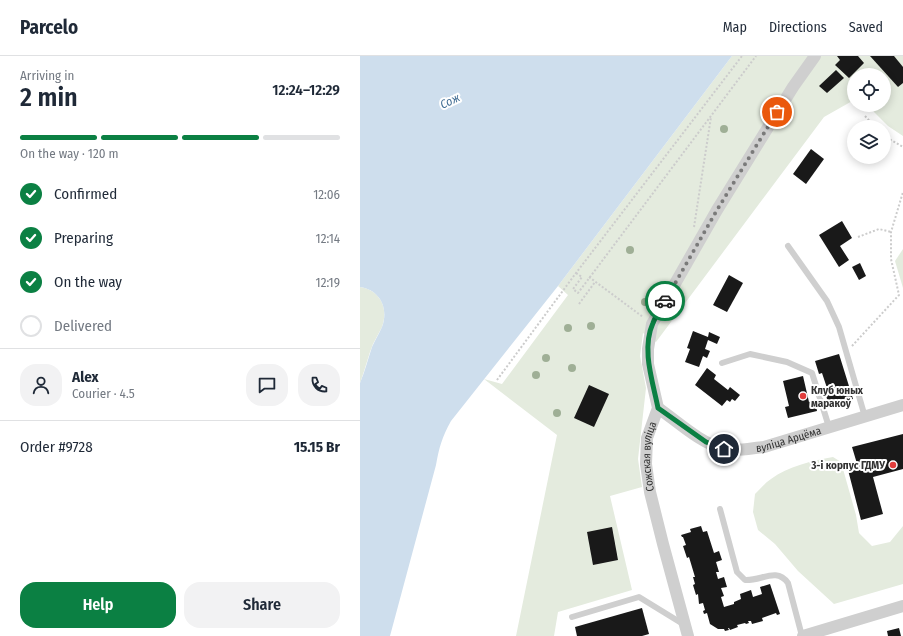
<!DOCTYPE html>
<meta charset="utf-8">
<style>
:root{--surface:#fff;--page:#f2f2f3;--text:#1f2937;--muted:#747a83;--line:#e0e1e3;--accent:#0b8043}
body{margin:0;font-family:"Fira Sans Condensed",sans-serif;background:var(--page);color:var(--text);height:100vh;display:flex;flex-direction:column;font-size:15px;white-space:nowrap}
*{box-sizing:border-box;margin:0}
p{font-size:13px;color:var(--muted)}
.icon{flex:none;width:22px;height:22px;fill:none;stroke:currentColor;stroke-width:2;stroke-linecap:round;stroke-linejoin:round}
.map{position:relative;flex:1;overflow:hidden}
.side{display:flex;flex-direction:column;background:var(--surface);width:360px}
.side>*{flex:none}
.buttons{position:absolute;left:487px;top:12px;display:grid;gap:8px}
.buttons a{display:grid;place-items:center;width:44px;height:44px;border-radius:50%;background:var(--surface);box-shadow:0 2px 10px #0003;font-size:20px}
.pin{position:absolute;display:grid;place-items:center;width:34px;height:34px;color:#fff;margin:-17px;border:2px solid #fff;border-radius:50%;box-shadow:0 1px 4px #0007}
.courier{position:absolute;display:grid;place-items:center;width:40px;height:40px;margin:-20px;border:3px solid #0b8043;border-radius:50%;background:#fff;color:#222;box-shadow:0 1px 5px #0007}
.head em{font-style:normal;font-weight:600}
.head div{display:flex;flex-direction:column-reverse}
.head{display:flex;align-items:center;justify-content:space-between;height:68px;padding:0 20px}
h1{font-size:26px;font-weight:600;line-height:30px}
.bar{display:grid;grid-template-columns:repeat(4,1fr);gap:6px 4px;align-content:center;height:48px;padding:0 20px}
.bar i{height:5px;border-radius:3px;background:var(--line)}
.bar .on{background:var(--accent)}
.bar p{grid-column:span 4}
.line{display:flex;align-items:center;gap:10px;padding:0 20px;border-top:1px solid var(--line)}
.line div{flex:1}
.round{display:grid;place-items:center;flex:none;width:42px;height:42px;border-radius:16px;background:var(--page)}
ol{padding:0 20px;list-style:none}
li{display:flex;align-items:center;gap:12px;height:44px}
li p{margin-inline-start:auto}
li .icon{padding:4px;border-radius:50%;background:var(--accent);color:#fff;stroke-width:4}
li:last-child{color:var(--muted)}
li i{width:22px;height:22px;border:2px solid var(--line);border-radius:50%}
.primary-button{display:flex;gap:8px;margin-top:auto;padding:8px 20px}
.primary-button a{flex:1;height:46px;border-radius:16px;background:var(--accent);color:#fff;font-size:16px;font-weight:600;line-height:46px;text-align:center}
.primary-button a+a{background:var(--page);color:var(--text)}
header{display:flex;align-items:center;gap:24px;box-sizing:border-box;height:56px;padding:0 20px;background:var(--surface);border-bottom:1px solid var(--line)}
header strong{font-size:19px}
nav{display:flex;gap:22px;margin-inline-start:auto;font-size:14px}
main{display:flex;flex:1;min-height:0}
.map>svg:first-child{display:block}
</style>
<header>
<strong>Parcelo</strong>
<nav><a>Map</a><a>Directions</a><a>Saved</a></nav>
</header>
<main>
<section class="side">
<div class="head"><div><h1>2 min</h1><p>Arriving in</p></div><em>12:24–12:29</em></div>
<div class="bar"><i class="on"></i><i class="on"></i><i class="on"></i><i></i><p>On the way · 120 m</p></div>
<ol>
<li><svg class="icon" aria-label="check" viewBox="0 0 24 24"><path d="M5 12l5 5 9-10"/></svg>Confirmed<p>12:06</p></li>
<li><svg class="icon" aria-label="check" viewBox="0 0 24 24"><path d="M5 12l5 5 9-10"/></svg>Preparing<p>12:14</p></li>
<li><svg class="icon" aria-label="check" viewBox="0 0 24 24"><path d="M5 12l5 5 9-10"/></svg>On the way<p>12:19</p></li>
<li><i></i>Delivered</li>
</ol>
<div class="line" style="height:72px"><a class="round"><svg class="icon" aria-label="person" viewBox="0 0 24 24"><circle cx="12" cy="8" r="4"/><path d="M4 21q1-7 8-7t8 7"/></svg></a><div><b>Alex</b><p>Courier · 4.5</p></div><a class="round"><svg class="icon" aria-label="chat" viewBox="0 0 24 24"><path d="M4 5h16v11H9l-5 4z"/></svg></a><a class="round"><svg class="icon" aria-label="phone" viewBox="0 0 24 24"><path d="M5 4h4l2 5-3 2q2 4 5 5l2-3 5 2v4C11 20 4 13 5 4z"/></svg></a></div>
<div class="line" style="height:52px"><div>Order #9728</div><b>15.15 Br</b></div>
<div class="primary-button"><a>Help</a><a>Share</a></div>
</section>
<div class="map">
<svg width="543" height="580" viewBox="0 0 543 580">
<rect width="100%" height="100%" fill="#fff"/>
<!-- green -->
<g fill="#e4ebde">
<polygon points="372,0 543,0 543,80 528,70 507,49 524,49 524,19 494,19 494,44 464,61 296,286 283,277 280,300 286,332 278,403 282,431 250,440 272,534 198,556 194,580 156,580 197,379 124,323 142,328 208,239 198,230"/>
<polygon points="543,193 543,232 535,205"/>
<path d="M 0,231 C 20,234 29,252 22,271 C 19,277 16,282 13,288 C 8,300 5,314 0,327 Z"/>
<path d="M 473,401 L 481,406 L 496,459 L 499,477 L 512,490 L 530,486 L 543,470 L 543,528 L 474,548 L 438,515 L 415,488 L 398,474 L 393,456 L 395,438 C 400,433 405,427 411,423 C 428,410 452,405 473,401 Z"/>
</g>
<!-- water -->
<path fill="#cedeed" d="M 0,0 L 372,0 L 198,230 L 91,365 C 82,381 79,392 76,409 L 30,580 L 0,580 L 0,327 C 5,315 8,303 12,291 C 15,284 19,278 22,271 C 29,252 20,234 0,231 Z"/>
<!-- building -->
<g fill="#191919">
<polygon points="477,0 498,0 504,7 489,22 475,9 480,4"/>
<polygon points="510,0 534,0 543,11 543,27 538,31"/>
<polygon points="476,14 484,22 467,37 459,30"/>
<polygon points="451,93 464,103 446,128 433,118"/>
<polygon points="482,165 492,182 480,190 489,204 479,211 459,179"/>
<polygon points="500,207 506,220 499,224 492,211"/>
<polygon points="369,219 383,227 367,256 353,249"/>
<polygon points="333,275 348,281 349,276 360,281 357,288 348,284 345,293 350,295 347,302 343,300 339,311 325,306 330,293 327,292"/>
<polygon points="479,298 493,343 469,350 465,336 468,335 462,317 459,318 455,305"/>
<polygon points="347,312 356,319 354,323 368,334 370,331 380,339 375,345 372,343 370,346 367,344 362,350 335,329"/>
<polygon points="443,320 449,346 455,344 457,355 428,362 425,351 429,350 423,325"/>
<polygon points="229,329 249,338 234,371 214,362"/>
<polygon points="543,378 543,413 513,421 523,458 501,464 488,414 498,411 492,391"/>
<polygon points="341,470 343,476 347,475 354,497 359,495 362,504 356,506 359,516 356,516 358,523 364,521 367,531 361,532 364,540 361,541 364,551 374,548 374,546 381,543 380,538 391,534 393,541 402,538 400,531 410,528 420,558 417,559 416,557 402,562 403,565 392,568 391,565 388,565 389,567 386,568 385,567 377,569 378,571 370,574 369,572 368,572 369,574 365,575 364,573 358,573 350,568 347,557 344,558 343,555 345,554 343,547 339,548 338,538 336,539 333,529 335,528 333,521 335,521 329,501 327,502 323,490 326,489 323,481 322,481 321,479 331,476 330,473"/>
<polygon points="252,471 258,504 233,509 227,476"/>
<polygon points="282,552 289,578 282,580 217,580 215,571"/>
<polygon points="539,572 541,580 528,580 527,575"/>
</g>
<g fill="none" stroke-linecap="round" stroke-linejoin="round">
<!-- path -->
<g stroke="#ccc" stroke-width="2" stroke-dasharray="2 2" stroke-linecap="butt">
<polyline points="505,60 515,71"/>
<polyline points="524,78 531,84 543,91"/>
<polyline points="334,171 351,61"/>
<polyline points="498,181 519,173 531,176"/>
<polyline points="216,217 222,221 213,233 218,237 396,0"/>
<polyline points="229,221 283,261"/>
<polyline points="219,248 235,226"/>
<polyline points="492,290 539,239 531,203 531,176 543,136"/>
<polyline points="137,324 216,217 382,0"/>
</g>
<!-- service -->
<g stroke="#cfcfcf" stroke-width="6">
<polyline points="428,190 467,245 479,271 505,361"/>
<polyline points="362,307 390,298 427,306 452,317 469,371"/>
<path d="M 360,453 L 377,516 L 385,524 C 402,525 416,511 428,527 L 442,580"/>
<polyline points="212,561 279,541 323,568"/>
</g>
<!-- minor -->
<g stroke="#cfcfcf" stroke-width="12">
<path id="s1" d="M 298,352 C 317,365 341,388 364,393 C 377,396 392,392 404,391 L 543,349"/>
<path id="s2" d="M 328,580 L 303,488 L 290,436 L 286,408 L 287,382 L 298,352 L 288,308 L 288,293 L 292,268 L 357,154 L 433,31 L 455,0"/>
<polyline points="443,580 543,550"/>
</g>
</g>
<!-- trees -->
<g fill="#9faf96">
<circle cx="364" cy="73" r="4"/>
<circle cx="270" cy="194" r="4"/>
<circle cx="285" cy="246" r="4"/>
<circle cx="231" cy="270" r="4"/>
<circle cx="208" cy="272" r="4"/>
<circle cx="186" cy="302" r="4"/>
<circle cx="212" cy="312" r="4"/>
<circle cx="176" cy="319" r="4"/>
<circle cx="197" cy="357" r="4"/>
</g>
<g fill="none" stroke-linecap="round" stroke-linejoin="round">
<!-- done -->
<polyline stroke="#7a7a7a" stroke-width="4" stroke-dasharray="0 7.2" points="305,245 357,154 417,56"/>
<!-- route -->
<path stroke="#0b8043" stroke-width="5" d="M 305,245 C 301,252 296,259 293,267 C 281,293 293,326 298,352 L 346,386 L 364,393"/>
</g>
<!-- markers -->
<g fill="#e13d3c" stroke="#fff" stroke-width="1.5">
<circle cx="443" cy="340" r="4"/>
<circle cx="533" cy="409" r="4"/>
</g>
<g text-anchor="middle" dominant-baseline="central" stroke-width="4" stroke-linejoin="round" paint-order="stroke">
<!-- poi labels -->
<g font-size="11" font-weight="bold" fill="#323232" stroke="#fff" text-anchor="start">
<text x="451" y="334">Клуб юных<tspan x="451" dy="13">маракоў</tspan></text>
<text x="525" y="409" text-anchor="end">3-і корпус ГДМУ</text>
</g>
<!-- street labels -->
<g font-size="11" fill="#323232" stroke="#fff">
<text stroke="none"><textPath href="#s1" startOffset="144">вуліца Арцёма</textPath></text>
<text stroke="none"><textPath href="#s2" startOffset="185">Сожская вуліца</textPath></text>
</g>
<!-- water labels -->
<g font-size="12" font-style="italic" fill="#416d93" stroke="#fff">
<text transform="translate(90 45) rotate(-25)">Сож</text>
</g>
</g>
</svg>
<div class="buttons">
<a><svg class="icon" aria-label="locate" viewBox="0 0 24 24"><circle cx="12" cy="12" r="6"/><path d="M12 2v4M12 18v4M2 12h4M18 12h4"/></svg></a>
<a><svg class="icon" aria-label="layers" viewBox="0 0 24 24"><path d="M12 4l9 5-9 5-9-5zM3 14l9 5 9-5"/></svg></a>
</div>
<div class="pin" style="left:417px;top:56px;background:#ea580c"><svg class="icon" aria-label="bag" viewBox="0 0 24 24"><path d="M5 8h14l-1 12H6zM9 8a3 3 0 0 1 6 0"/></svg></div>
<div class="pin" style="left:364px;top:393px;background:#1f2937"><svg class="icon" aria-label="home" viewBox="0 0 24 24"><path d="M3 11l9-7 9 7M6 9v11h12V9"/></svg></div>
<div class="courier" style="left:305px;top:245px"><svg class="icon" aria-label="car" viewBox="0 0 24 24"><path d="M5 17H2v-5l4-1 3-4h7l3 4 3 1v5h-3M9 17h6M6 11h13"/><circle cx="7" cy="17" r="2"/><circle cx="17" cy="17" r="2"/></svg></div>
</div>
</main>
